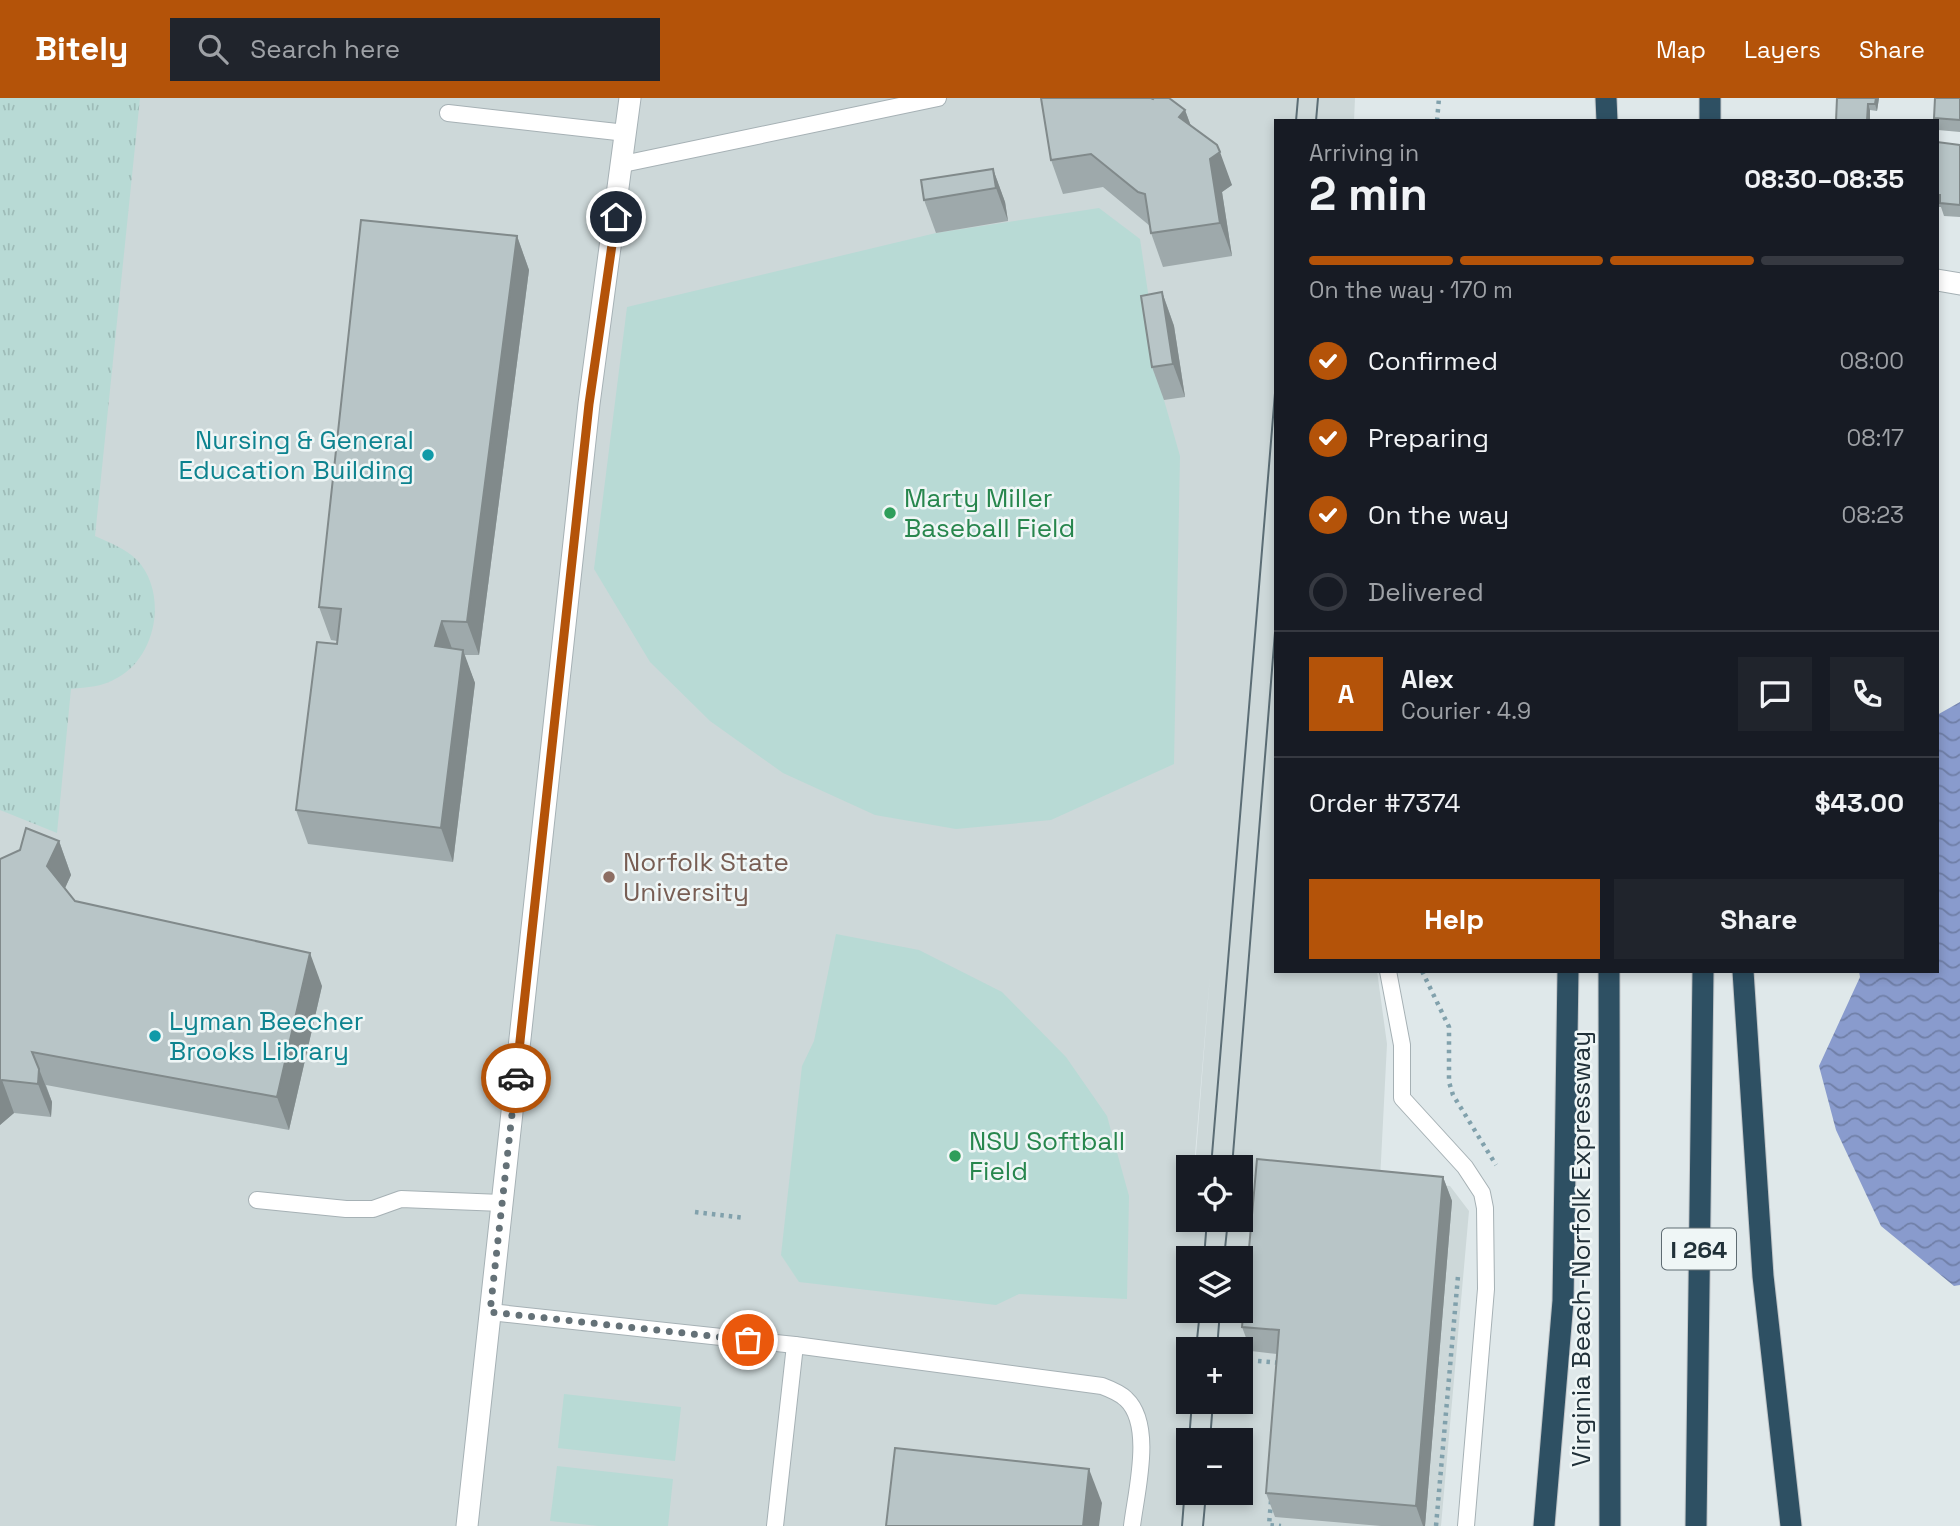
<!DOCTYPE html>
<meta charset="utf-8">
<style>
:root{--surface:#171b24;--page:#20242c;--text:#f1f3f6;--muted:#9ea1a6;--line:#363941;--accent:#b45309}
body{margin:0;font-family:"Space Grotesk",sans-serif;background:var(--page);color:var(--text);height:100vh;display:flex;flex-direction:column;font-size:26px;white-space:nowrap}
*{box-sizing:border-box;margin:0}
p{font-size:23px;color:var(--muted)}
.icon{flex:none;width:38px;height:38px;fill:none;stroke:currentColor;stroke-width:2;stroke-linecap:round;stroke-linejoin:round}
.map{position:relative;flex:1;overflow:hidden}
.details{position:absolute;left:1274px;top:21px;width:665px;height:854px;display:flex;flex-direction:column;background:var(--surface);border-radius:0px;box-shadow:0 4px 10px #0003}
.details>*{flex:none}
.tools{position:absolute;left:1176px;top:1057px;display:grid;gap:14px}
.tools a{display:grid;place-items:center;width:77px;height:77px;border-radius:0px;background:var(--surface);box-shadow:0 4px 10px #0003;font-size:35px}
.pin{position:absolute;display:grid;place-items:center;width:60px;height:60px;color:#fff;margin:-30px;border:4px solid #fff;border-radius:50%;box-shadow:0 2px 7px #0007}
.courier{position:absolute;display:grid;place-items:center;width:70px;height:70px;margin:-35px;border:5px solid #b45309;border-radius:50%;background:#fff;color:#222;box-shadow:0 2px 9px #0007}
.overview em{font-style:normal;font-weight:700}
.overview div{display:flex;flex-direction:column-reverse}
.overview{display:flex;align-items:center;justify-content:space-between;height:119px;padding:0 35px}
h1{font-size:46px;font-weight:700;line-height:52px}
.bar{display:grid;grid-template-columns:repeat(4,1fr);gap:10px 7px;align-content:center;height:84px;padding:0 35px}
.bar i{height:9px;border-radius:5px;background:var(--line)}
.bar .on{background:var(--accent)}
.bar p{grid-column:span 4}
.line{display:flex;align-items:center;gap:18px;padding:0 35px;border-top:2px solid var(--line)}
.line div{flex:1}
.round{display:grid;place-items:center;flex:none;width:74px;height:74px;border-radius:0px;background:var(--page)}
ol{padding:0 35px;list-style:none}
li{display:flex;align-items:center;gap:21px;height:77px}
li p{margin-inline-start:auto}
li .icon{padding:7px;border-radius:50%;background:var(--accent);color:#fff;stroke-width:4}
li:last-child{color:var(--muted)}
li i{width:38px;height:38px;border:4px solid var(--line);border-radius:50%}
.button{display:flex;gap:14px;margin-top:auto;padding:14px 35px}
.button a{flex:1;height:80px;border-radius:0px;background:var(--accent);color:#fff;font-size:28px;font-weight:700;line-height:80px;text-align:center}
.button a+a{background:var(--page);color:var(--text)}
header{display:flex;align-items:center;gap:42px;box-sizing:border-box;height:98px;padding:0 35px;background:var(--accent);color:#fff}
header strong{font-size:33px}
nav{display:flex;gap:38px;margin-inline-start:auto;font-size:24px}
.search{width:490px;height:63px;background:var(--page);display:flex;align-items:center;gap:18px;box-sizing:border-box;padding:0 24px;border-radius:0px;color:var(--muted);font-size:26px}
.map>svg:first-child{display:block}
</style>
<header>
<strong>Bitely</strong>
<div class="search"><svg class="icon" aria-label="search" viewBox="0 0 24 24"><circle cx="10" cy="10" r="6"/><path d="M15 15l6 6"/></svg>Search here</div>
<nav><a>Map</a><a>Layers</a><a>Share</a></nav>
</header>
<div class="map">
<svg width="1960" height="1428" viewBox="0 0 1960 1428">
<defs>
<pattern id="park-tufts" width="24" height="20" patternUnits="userSpaceOnUse" patternTransform="scale(1.75)"><rect width="24" height="20" fill="#b8dad5"/><path d="M3 7l-1-3M5 7V3M7 7l1-3M15 17l-1-3M17 17v-4M19 17l1-3" fill="none" stroke="#9ebcb8"/></pattern>
<pattern id="water-waves" width="16" height="10" patternUnits="userSpaceOnUse" patternTransform="scale(1.75)"><rect width="16" height="10" fill="#899bcd"/><path d="M0 5q4-4 8 0t8 0" fill="none" stroke="#707fa7"/></pattern>
</defs>
<rect width="100%" height="100%" fill="#dfe8ea"/>
<!-- built -->
<path fill="#cdd8d9" fill-rule="evenodd" d="M 0,0 L 1355,0 L 1354,23 L 1276,23 L 1276,873 L 1377,873 L 1387,946 L 1380,1082 L 1450,1088 L 1469,1113 L 1441,1428 L 0,1428 ZM 1210,877 L 1195,1069 L 1241,1069 L 1241,1122 L 1188,1122 L 1188,1069 L 1194,1069 ZM 1188,1160 L 1241,1160 L 1241,1213 L 1188,1213 ZM 1188,1251 L 1241,1251 L 1241,1304 L 1188,1304 ZM 1188,1342 L 1241,1342 L 1241,1395 L 1188,1395 Z"/>
<!-- park -->
<path fill="url(#park-tufts)" d="M 0,0 L 140,0 L 95,438 C 110,445 125,450 137,462 C 168,495 157,559 117,580 C 102,589 88,589 71,591 L 57,735 L 0,712 Z"/>
<!-- pitch -->
<g fill="#b8dad5">
<polygon points="1099,110 1140,141 1164,302 1180,358 1174,666 1051,722 956,731 875,717 783,675 710,623 650,564 594,471 627,209 936,135"/>
<polygon points="836,836 919,852 1002,894 1066,959 1107,1018 1129,1098 1127,1201 1019,1196 996,1207 799,1184 781,1157 802,968 814,943"/>
<polygon points="564,1296 681,1309 675,1363 558,1350"/>
<polygon points="557,1368 673,1381 668,1428 599,1428 550,1423"/>
</g>
<!-- water -->
<polygon fill="url(#water-waves)" points="1960,604 1960,1187 1954,1188 1881,1128 1836,1032 1819,968 1860,879 1859,873 1937,873 1937,617"/>
<g fill="none" stroke-linecap="round" stroke-linejoin="round">
<defs>
<g id="lane">
<polyline points="448,15 626,35"/>
<polyline points="623,66 938,0"/>
<polyline points="1388,873 1402,947 1402,1000 1465,1069 1482,1095 1485,1110 1486,1191 1466,1428"/>
<polyline points="257,1102 346,1111 373,1111 401,1101 502,1105"/>
<path d="M 490,1214 L 795,1247 L 1102,1288 C 1110,1291 1120,1295 1126,1301 C 1154,1327 1136,1394 1132,1428"/>
<polyline points="775,1428 795,1247"/>
</g>
<g id="street">
<polyline points="1937,182 1960,186"/>
<polyline points="467,1428 589,306 630,0"/>
</g>
<g id="highway">
<polyline points="1606,0 1607,23"/>
<polyline points="1710,23 1710,0"/>
<polyline points="1609,873 1610,1428"/>
<polyline points="1743,873 1763,1178 1791,1428"/>
<polyline points="1544,1428 1563,1203 1568,873"/>
<polyline points="1696,1428 1703,873"/>
</g>
</defs>
<!-- lane casing -->
<use href="#lane" stroke="#a6b1b5" stroke-width="18"/>
<!-- street casing -->
<use href="#street" stroke="#a6b1b5" stroke-width="23"/>
<!-- highway casing -->
<use href="#highway" stroke="#c1c5c8" stroke-width="23"/>
<!-- path -->
<g stroke="#81a1ac" stroke-width="4.5" stroke-dasharray="3.5 5" stroke-linecap="butt">
<polyline points="1437,23 1439,0"/>
<polyline points="1422,873 1449,929 1449,984 1453,997 1496,1067"/>
<polyline points="1241,1078 1260,1080"/>
<polyline points="695,1114 745,1120"/>
<polyline points="1258,1263 1281,1265"/>
<polyline points="1271,1403 1269,1427 1281,1428"/>
<polyline points="1436,1428 1458,1178"/>
</g>
<!-- lane -->
<use href="#lane" stroke="#fff" stroke-width="16"/>
<!-- street -->
<use href="#street" stroke="#fff" stroke-width="21"/>
<!-- highway -->
<use href="#highway" stroke="#2e5063" stroke-width="21"/>
<!-- tram -->
<g stroke="#5b6d75" stroke-width="2">
<polyline points="1296,23 1298,0"/>
<polyline points="1316,23 1318,0"/>
<polyline points="1211,1069 1276,283"/>
<polyline points="1232,1069 1276,522"/>
<polyline points="1204,1160 1207,1122"/>
<polyline points="1224,1160 1228,1122"/>
<polyline points="1196,1251 1200,1213"/>
<polyline points="1217,1251 1220,1213"/>
<polyline points="1189,1342 1192,1304"/>
<polyline points="1210,1342 1213,1304"/>
<polyline points="1182,1428 1188,1351"/>
<polyline points="1203,1428 1206,1395"/>
</g>
</g>
<!-- wall -->
<g fill="#9ea9ab">
<polygon points="1837,0 1879,0 1877,13 1870,12"/>
<polygon points="1960,0 1960,34 1938,32 1937,23 1935,23 1934,20"/>
<polygon points="1153,1 1185,12 1191,28 1232,87 1222,94 1232,158 1163,169 1151,135 1150,128 1103,89 1063,96 1051,62"/>
<polygon points="1937,44 1960,47 1960,119 1944,118 1941,109 1937,109"/>
<polygon points="993,71 1005,104 1008,123 936,135 924,102"/>
<polygon points="517,138 529,172 479,557 464,557 475,585 453,764 308,746 296,712 337,543 331,542 319,509"/>
<polygon points="1162,194 1174,228 1185,299 1164,302 1152,269"/>
<polygon points="59,743 71,777 65,790 75,803 322,888 289,1032 46,987 52,1004 51,1019 14,1015 0,1027 0,761"/>
<polygon points="1443,1079 1452,1103 1425,1428 1381,1428 1275,1419 1266,1395 1277,1256 1251,1253 1242,1229"/>
</g>
<!-- shaded-wall -->
<g fill="#818a8b">
<polygon points="1876,0 1879,0 1877,13 1875,6"/>
<polygon points="1868,6 1870,12 1870,23 1867,23"/>
<polygon points="1185,12 1197,45 1179,19"/>
<polygon points="1220,54 1232,87 1222,94 1232,158 1220,125 1210,61"/>
<polygon points="993,71 1005,104 1008,123 996,90"/>
<polygon points="517,138 529,172 479,557 467,524"/>
<polygon points="1162,194 1174,228 1185,299 1173,266"/>
<polygon points="442,523 454,556 435,548"/>
<polygon points="463,552 475,585 453,764 441,730"/>
<polygon points="59,743 71,777 60,801 47,768"/>
<polygon points="310,855 322,888 289,1032 277,999"/>
<polygon points="39,971 52,1004 51,1019 38,986"/>
<polygon points="2,982 14,1015 0,1027 0,983"/>
<polygon points="1443,1079 1452,1103 1425,1428 1423,1428 1416,1408"/>
<polygon points="1089,1371 1102,1405 1099,1428 1083,1428"/>
</g>
<!-- building -->
<g fill="#b8c5c7" stroke="#818a8b" stroke-width="2">
<polygon points="1041,0 1151,0 1153,1 1154,0 1169,0 1185,12 1179,19 1217,47 1220,54 1210,61 1220,125 1151,135 1145,96 1138,94 1091,56 1051,62"/>
<polygon points="1837,0 1876,0 1875,6 1868,6 1867,23 1836,23"/>
<polygon points="1935,0 1960,0 1960,22 1934,20"/>
<polygon points="1937,44 1960,47 1960,107 1940,105 1940,97 1937,97"/>
<polygon points="993,71 996,90 924,102 921,82"/>
<polygon points="361,122 517,138 467,524 442,523 435,548 463,552 441,730 296,712 317,544 337,546 341,511 319,509"/>
<polygon points="1162,194 1173,266 1152,269 1141,198"/>
<polygon points="26,730 59,743 47,768 75,803 310,855 277,999 32,954 39,971 38,986 2,982 0,983 0,761 20,752"/>
<polygon points="1257,1061 1443,1079 1416,1408 1266,1395 1279,1232 1242,1229"/>
<polygon points="895,1350 1089,1371 1083,1428 886,1428"/>
</g>
<g fill="none" stroke-linecap="round" stroke-linejoin="round">
<!-- done -->
<polyline stroke="#647177" stroke-width="7" stroke-dasharray="0 12.6" points="516,980 490,1214 748,1242"/>
<!-- route -->
<polyline stroke="#b45309" stroke-width="9" points="516,980 589,306 616,119"/>
</g>
<!-- markers -->
<g fill="#0f9aa8" stroke="#eff6f6" stroke-width="2.5">
<circle cx="428" cy="357" r="7"/>
<circle cx="155" cy="938" r="7"/>
</g>
<g fill="#2e9e5b" stroke="#eff6f6" stroke-width="2.5">
<circle cx="890" cy="415" r="7"/>
<circle cx="955" cy="1058" r="7"/>
</g>
<circle fill="#8d6e63" stroke="#eff6f6" stroke-width="2.5" cx="609" cy="779" r="7"/>
<g text-anchor="middle" dominant-baseline="central" stroke-width="5" stroke-linejoin="round" paint-order="stroke">
<!-- shield labels -->
<rect fill="#eff6f6" stroke="#5f6c72" stroke-width="2" x="1662" y="1130.5" width="74" height="41" rx="5"/>
<g font-size="24" font-weight="bold" fill="#213139">
<text x="1699" y="1151">I 264</text>
</g>
<!-- culture labels -->
<g font-size="26" fill="#0d838f" stroke="#eff6f6" text-anchor="end">
<text x="414" y="342">Nursing &amp; General<tspan x="414" dy="30">Education Building</tspan></text>
<text x="169" y="923" text-anchor="start">Lyman Beecher<tspan x="169" dy="30">Brooks Library</tspan></text>
</g>
<!-- leisure labels -->
<g font-size="26" fill="#27864d" stroke="#eff6f6" text-anchor="start">
<text x="904" y="400">Marty Miller<tspan x="904" dy="30">Baseball Field</tspan></text>
<text x="969" y="1043">NSU Softball<tspan x="969" dy="30">Field</tspan></text>
</g>
<!-- education labels -->
<g font-size="26" fill="#785e54" stroke="#eff6f6" text-anchor="start">
<text x="623" y="764">Norfolk State<tspan x="623" dy="30">University</tspan></text>
</g>
<!-- street labels -->
<g font-size="26" fill="#213139" stroke="#eff6f6">
<text transform="translate(1581 1151) rotate(-90)">Virginia Beach-Norfolk Expressway</text>
</g>
</g>
</svg>
<div class="tools">
<a><svg class="icon" aria-label="locate" viewBox="0 0 24 24"><circle cx="12" cy="12" r="6"/><path d="M12 2v4M12 18v4M2 12h4M18 12h4"/></svg></a>
<a><svg class="icon" aria-label="layers" viewBox="0 0 24 24"><path d="M12 4l9 5-9 5-9-5zM3 14l9 5 9-5"/></svg></a>
<a>+</a>
<a>−</a>
</div>
<div class="pin" style="left:748px;top:1242px;background:#ea580c"><svg class="icon" aria-label="bag" viewBox="0 0 24 24"><path d="M5 8h14l-1 12H6zM9 8a3 3 0 0 1 6 0"/></svg></div>
<div class="pin" style="left:616px;top:119px;background:#1f2937"><svg class="icon" aria-label="home" viewBox="0 0 24 24"><path d="M3 11l9-7 9 7M6 9v11h12V9"/></svg></div>
<div class="courier" style="left:516px;top:980px"><svg class="icon" aria-label="car" viewBox="0 0 24 24"><path d="M5 17H2v-5l4-1 3-4h7l3 4 3 1v5h-3M9 17h6M6 11h13"/><circle cx="7" cy="17" r="2"/><circle cx="17" cy="17" r="2"/></svg></div>
<section class="details">
<div class="overview"><div><h1>2 min</h1><p>Arriving in</p></div><em>08:30–08:35</em></div>
<div class="bar"><i class="on"></i><i class="on"></i><i class="on"></i><i></i><p>On the way · 170 m</p></div>
<ol>
<li><svg class="icon" aria-label="check" viewBox="0 0 24 24"><path d="M5 12l5 5 9-10"/></svg>Confirmed<p>08:00</p></li>
<li><svg class="icon" aria-label="check" viewBox="0 0 24 24"><path d="M5 12l5 5 9-10"/></svg>Preparing<p>08:17</p></li>
<li><svg class="icon" aria-label="check" viewBox="0 0 24 24"><path d="M5 12l5 5 9-10"/></svg>On the way<p>08:23</p></li>
<li><i></i>Delivered</li>
</ol>
<div class="line" style="height:126px"><b class="round" style="background:var(--accent);color:#fff">A</b><div><b>Alex</b><p>Courier · 4.9</p></div><a class="round"><svg class="icon" aria-label="chat" viewBox="0 0 24 24"><path d="M4 5h16v11H9l-5 4z"/></svg></a><a class="round"><svg class="icon" aria-label="phone" viewBox="0 0 24 24"><path d="M5 4h4l2 5-3 2q2 4 5 5l2-3 5 2v4C11 20 4 13 5 4z"/></svg></a></div>
<div class="line" style="height:91px"><div>Order #7374</div><b>$43.00</b></div>
<div class="button"><a>Help</a><a>Share</a></div>
</section>
</div>
